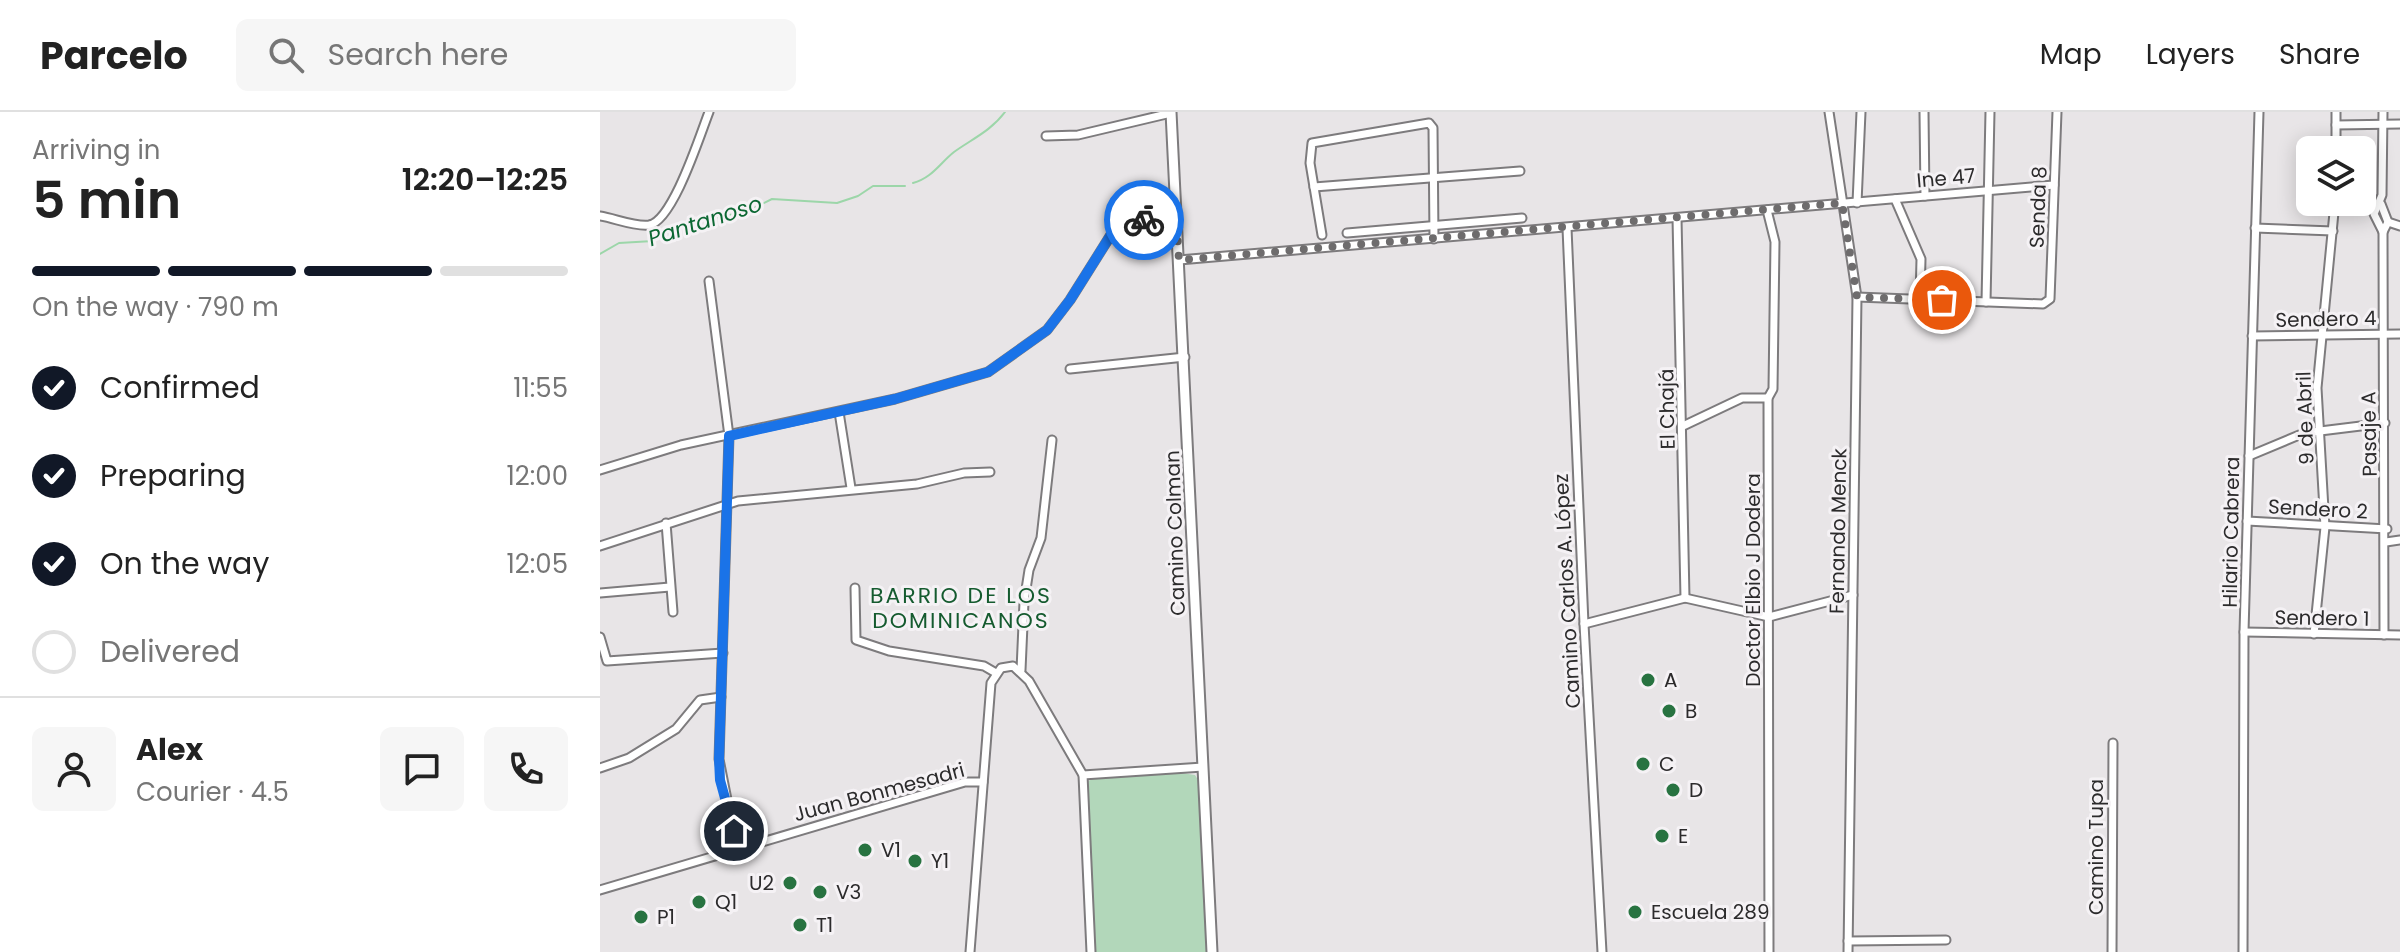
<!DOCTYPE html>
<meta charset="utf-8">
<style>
:root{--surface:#fff;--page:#f6f6f6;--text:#222;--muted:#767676;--line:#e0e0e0;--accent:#111827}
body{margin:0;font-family:Poppins,sans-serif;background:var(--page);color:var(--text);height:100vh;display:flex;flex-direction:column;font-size:30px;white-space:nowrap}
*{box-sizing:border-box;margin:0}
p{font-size:26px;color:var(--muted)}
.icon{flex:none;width:44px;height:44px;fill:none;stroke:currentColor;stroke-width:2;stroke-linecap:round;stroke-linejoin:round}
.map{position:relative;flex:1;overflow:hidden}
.details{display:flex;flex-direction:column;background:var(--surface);width:600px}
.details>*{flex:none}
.tools{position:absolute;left:1696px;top:24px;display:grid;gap:16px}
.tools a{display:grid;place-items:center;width:80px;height:80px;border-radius:12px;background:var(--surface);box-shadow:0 4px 20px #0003;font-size:40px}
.pin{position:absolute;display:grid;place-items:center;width:68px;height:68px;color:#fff;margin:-34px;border:4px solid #fff;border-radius:50%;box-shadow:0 2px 8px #0007}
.courier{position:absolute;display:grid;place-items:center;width:80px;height:80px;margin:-40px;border:6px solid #1a73e8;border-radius:50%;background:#fff;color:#222;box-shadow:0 2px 10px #0007}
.overview em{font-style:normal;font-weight:600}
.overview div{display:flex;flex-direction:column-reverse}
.overview{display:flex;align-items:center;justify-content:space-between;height:136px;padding:0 32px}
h1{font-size:52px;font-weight:600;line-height:60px}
.bar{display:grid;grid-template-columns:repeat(4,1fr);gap:12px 8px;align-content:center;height:96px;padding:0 32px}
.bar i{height:10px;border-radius:6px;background:var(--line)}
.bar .on{background:var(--accent)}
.bar p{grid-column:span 4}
.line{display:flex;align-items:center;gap:20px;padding:0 32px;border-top:2px solid var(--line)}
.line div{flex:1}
.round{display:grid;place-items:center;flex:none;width:84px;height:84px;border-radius:12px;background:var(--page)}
ol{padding:0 32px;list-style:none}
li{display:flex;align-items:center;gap:24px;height:88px}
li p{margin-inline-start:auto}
li .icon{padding:8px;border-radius:50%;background:var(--accent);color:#fff;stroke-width:4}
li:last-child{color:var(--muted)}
li i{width:44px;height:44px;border:4px solid var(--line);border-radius:50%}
header{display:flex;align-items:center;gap:48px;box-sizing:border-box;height:112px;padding:0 40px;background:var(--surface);border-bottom:2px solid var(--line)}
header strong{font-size:38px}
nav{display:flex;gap:44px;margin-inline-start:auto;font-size:28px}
.search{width:560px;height:72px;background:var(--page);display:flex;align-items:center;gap:20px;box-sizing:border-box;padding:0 28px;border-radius:12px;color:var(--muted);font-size:30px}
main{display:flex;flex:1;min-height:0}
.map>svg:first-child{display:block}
</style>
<header>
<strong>Parcelo</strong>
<div class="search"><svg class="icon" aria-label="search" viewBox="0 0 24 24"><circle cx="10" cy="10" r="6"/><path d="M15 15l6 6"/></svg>Search here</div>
<nav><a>Map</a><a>Layers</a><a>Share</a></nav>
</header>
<main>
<section class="details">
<div class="overview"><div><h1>5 min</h1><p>Arriving in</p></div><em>12:20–12:25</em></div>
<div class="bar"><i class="on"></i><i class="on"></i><i class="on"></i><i></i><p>On the way · 790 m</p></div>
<ol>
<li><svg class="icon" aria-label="check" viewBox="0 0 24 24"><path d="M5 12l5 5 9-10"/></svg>Confirmed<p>11:55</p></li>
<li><svg class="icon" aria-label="check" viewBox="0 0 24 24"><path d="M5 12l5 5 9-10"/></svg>Preparing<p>12:00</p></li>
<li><svg class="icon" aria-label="check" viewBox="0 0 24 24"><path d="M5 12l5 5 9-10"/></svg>On the way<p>12:05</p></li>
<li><i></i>Delivered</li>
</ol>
<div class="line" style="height:144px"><a class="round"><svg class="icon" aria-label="person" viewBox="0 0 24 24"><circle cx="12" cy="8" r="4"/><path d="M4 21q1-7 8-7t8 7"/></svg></a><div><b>Alex</b><p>Courier · 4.5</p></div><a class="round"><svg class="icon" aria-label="chat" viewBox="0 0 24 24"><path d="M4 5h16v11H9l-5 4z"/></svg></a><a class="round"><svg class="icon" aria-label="phone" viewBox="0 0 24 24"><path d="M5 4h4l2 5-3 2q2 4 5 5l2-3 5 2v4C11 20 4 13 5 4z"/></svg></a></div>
</section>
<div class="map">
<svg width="1800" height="840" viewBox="0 0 1800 840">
<rect width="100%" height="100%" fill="#e8e5e7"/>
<!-- green -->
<polygon fill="#b2d7ba" points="582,661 595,663 600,671 607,840 496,840 487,670 497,664"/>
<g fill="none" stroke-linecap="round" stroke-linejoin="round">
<!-- stream -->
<g stroke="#9cd6a9" stroke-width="2">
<path d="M 313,71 C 332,66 340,51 354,40 C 372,27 391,19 405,0"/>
<polyline points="0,142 19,131 53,129 81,112 146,100 172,87 237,91 258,84 273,74 305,74"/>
</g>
<defs>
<g id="minor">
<polyline points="1229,0 1257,185 1248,840"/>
<polyline points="1324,0 1325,84"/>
<polyline points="1783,0 1782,83 1774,102 1783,120"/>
<polyline points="1736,13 1800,12"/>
<polyline points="446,24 478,23 571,1"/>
<polyline points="1736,38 1736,0"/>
<polyline points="714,75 920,59"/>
<polyline points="1295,87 1321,147 1320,187"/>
<polyline points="1257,91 1261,0"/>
<polyline points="1781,92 1788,110 1783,120 1784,523"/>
<polyline points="1167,98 1175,130 1173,277 1168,286 1169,840"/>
<path d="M 0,104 C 14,106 35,115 49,113 C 73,109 100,23 109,0"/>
<polyline points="1077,106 1085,486"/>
<polyline points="1788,110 1800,114"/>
<polyline points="967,116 984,512 1002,840"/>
<polyline points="1655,116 1733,119"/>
<polyline points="747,121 922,106"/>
<polyline points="722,123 710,51 712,31 829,11 833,16 834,127"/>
<polyline points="579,148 1454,73"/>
<polyline points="109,169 129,324 119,647 137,738"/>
<polyline points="1257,185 1443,192 1450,187 1457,0"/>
<polyline points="1386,190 1390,0"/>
<polyline points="1652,224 1800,222"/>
<polyline points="470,257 585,245"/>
<polyline points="239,300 251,376"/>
<polyline points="1083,314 1142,286 1168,286"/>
<polyline points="1649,344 1704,321 1785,311"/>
<polyline points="0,358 81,333 295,287 388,260 447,218 470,188 514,118 539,108 576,104"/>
<polyline points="1647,409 1787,417"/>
<polyline points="66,411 73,500"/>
<polyline points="1786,430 1800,428"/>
<polyline points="0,434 138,389 317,372 364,361 390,360"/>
<polyline points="255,476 256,528 289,539 384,554 396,561"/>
<polyline points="0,481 70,475"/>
<polyline points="984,512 1085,486 1169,505 1253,483"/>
<polyline points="1644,520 1800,523"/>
<polyline points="1714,522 1725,415 1717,276 1735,90"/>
<polyline points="0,525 7,549 123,541"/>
<polyline points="421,558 424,490 429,458 441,426 452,328"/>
<polyline points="0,656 29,646 76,617 100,588 121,585"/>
<polyline points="483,663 603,655"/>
<polyline points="0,778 365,670 383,670"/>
<polyline points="1248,829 1346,828"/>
<polyline points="370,840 391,571 401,556 413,554 429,569 483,663 491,840"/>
<polyline points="1512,840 1513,631"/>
<polyline points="1643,840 1644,520 1659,0"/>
</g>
<polyline id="tertiary" points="571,0 612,840"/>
</defs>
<!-- minor casing -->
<use href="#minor" stroke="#7d7b7d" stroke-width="11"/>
<!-- tertiary casing -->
<use href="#tertiary" stroke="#7d7b7d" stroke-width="13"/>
<!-- minor -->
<use href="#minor" stroke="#fff" stroke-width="7"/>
<!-- tertiary -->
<use href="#tertiary" stroke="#fff" stroke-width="9"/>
</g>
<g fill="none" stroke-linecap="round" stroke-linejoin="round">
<!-- done -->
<polyline stroke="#6e6c6d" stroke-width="8" stroke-dasharray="0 14.4" points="544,108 576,104 579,148 1242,91 1257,185 1342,188"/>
<!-- route -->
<polyline stroke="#1a73e8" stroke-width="10" points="134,719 120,668 119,647 129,324 295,287 388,260 447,218 470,188 514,118 544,108"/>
</g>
<!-- markers -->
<g fill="#287341" stroke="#f5f2f5" stroke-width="3">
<circle cx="1048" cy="568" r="8"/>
<circle cx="1069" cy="599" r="8"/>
<circle cx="1043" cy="652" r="8"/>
<circle cx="1073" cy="678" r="8"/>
<circle cx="1062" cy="724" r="8"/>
<circle cx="265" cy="738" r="8"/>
<circle cx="315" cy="749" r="8"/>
<circle cx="190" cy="771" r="8"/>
<circle cx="220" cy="780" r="8"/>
<circle cx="99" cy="790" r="8"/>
<circle cx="1035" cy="800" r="8"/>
<circle cx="41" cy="805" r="8"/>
<circle cx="200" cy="813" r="8"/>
</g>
<g text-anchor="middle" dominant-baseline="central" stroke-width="6" stroke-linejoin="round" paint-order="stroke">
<!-- street labels -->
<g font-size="20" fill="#2c2b2c" stroke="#f5f2f5">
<text transform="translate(1346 66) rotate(-5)">Ine 47</text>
<text transform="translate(1438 95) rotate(-88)">Senda 8</text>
<text transform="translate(1726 207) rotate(-1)">Sendero 4</text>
<text transform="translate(1067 297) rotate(-91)">El Chajá</text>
<text transform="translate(1705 306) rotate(-92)">9 de Abril</text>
<text transform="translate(1769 322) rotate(-91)">Pasaje A</text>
<text transform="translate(1718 397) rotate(3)">Sendero 2</text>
<text transform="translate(1238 419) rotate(-89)">Fernando Menck</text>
<text transform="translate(1631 420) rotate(-89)">Hilario Cabrera</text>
<text transform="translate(575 421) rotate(-92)">Camino Colman</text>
<text transform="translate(1153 468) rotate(-90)">Doctor Elbio J Dodera</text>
<text transform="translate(967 479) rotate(-93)">Camino Carlos A. López</text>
<text transform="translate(1722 506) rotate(1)">Sendero 1</text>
<text transform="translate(279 680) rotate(-15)">Juan Bonmesadri</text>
<text transform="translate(1496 735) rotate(-90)">Camino Tupa</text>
</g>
<!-- poi labels -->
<g font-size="20" fill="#2c2b2c" stroke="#f5f2f5" text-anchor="start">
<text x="1064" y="568">A</text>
<text x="1085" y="599">B</text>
<text x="1059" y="652">C</text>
<text x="1089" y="678">D</text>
<text x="1078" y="724">E</text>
<text x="281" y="738">V1</text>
<text x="331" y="749">Y1</text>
<text x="174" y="771" text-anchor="end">U2</text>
<text x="236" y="780">V3</text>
<text x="115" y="790">Q1</text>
<text x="1051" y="800">Escuela 289</text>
<text x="57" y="805">P1</text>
<text x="216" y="813">T1</text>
</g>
<!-- water labels -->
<g font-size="22" font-style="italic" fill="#0c6833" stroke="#f5f2f5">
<text transform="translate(105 109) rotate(-18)">Pantanoso</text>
</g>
<!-- neighbourhood labels -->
<g font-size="22" letter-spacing="2" fill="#155b2f" stroke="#f5f2f5">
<text x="361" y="483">BARRIO DE LOS<tspan x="361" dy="25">DOMINICANOS</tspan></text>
</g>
</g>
</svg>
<div class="tools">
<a><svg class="icon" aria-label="layers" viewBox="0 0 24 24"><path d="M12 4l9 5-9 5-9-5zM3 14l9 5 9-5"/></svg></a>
</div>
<div class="pin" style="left:1342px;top:188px;background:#ea580c"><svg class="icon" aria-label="bag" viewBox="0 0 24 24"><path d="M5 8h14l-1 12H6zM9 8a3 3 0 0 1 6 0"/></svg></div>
<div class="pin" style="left:134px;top:719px;background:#1f2937"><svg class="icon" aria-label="home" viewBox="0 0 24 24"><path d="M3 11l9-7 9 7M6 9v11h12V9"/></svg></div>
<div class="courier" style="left:544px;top:108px"><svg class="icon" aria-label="bike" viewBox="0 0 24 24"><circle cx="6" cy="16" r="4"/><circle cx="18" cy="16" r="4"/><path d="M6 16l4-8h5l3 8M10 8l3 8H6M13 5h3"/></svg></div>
</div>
</main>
